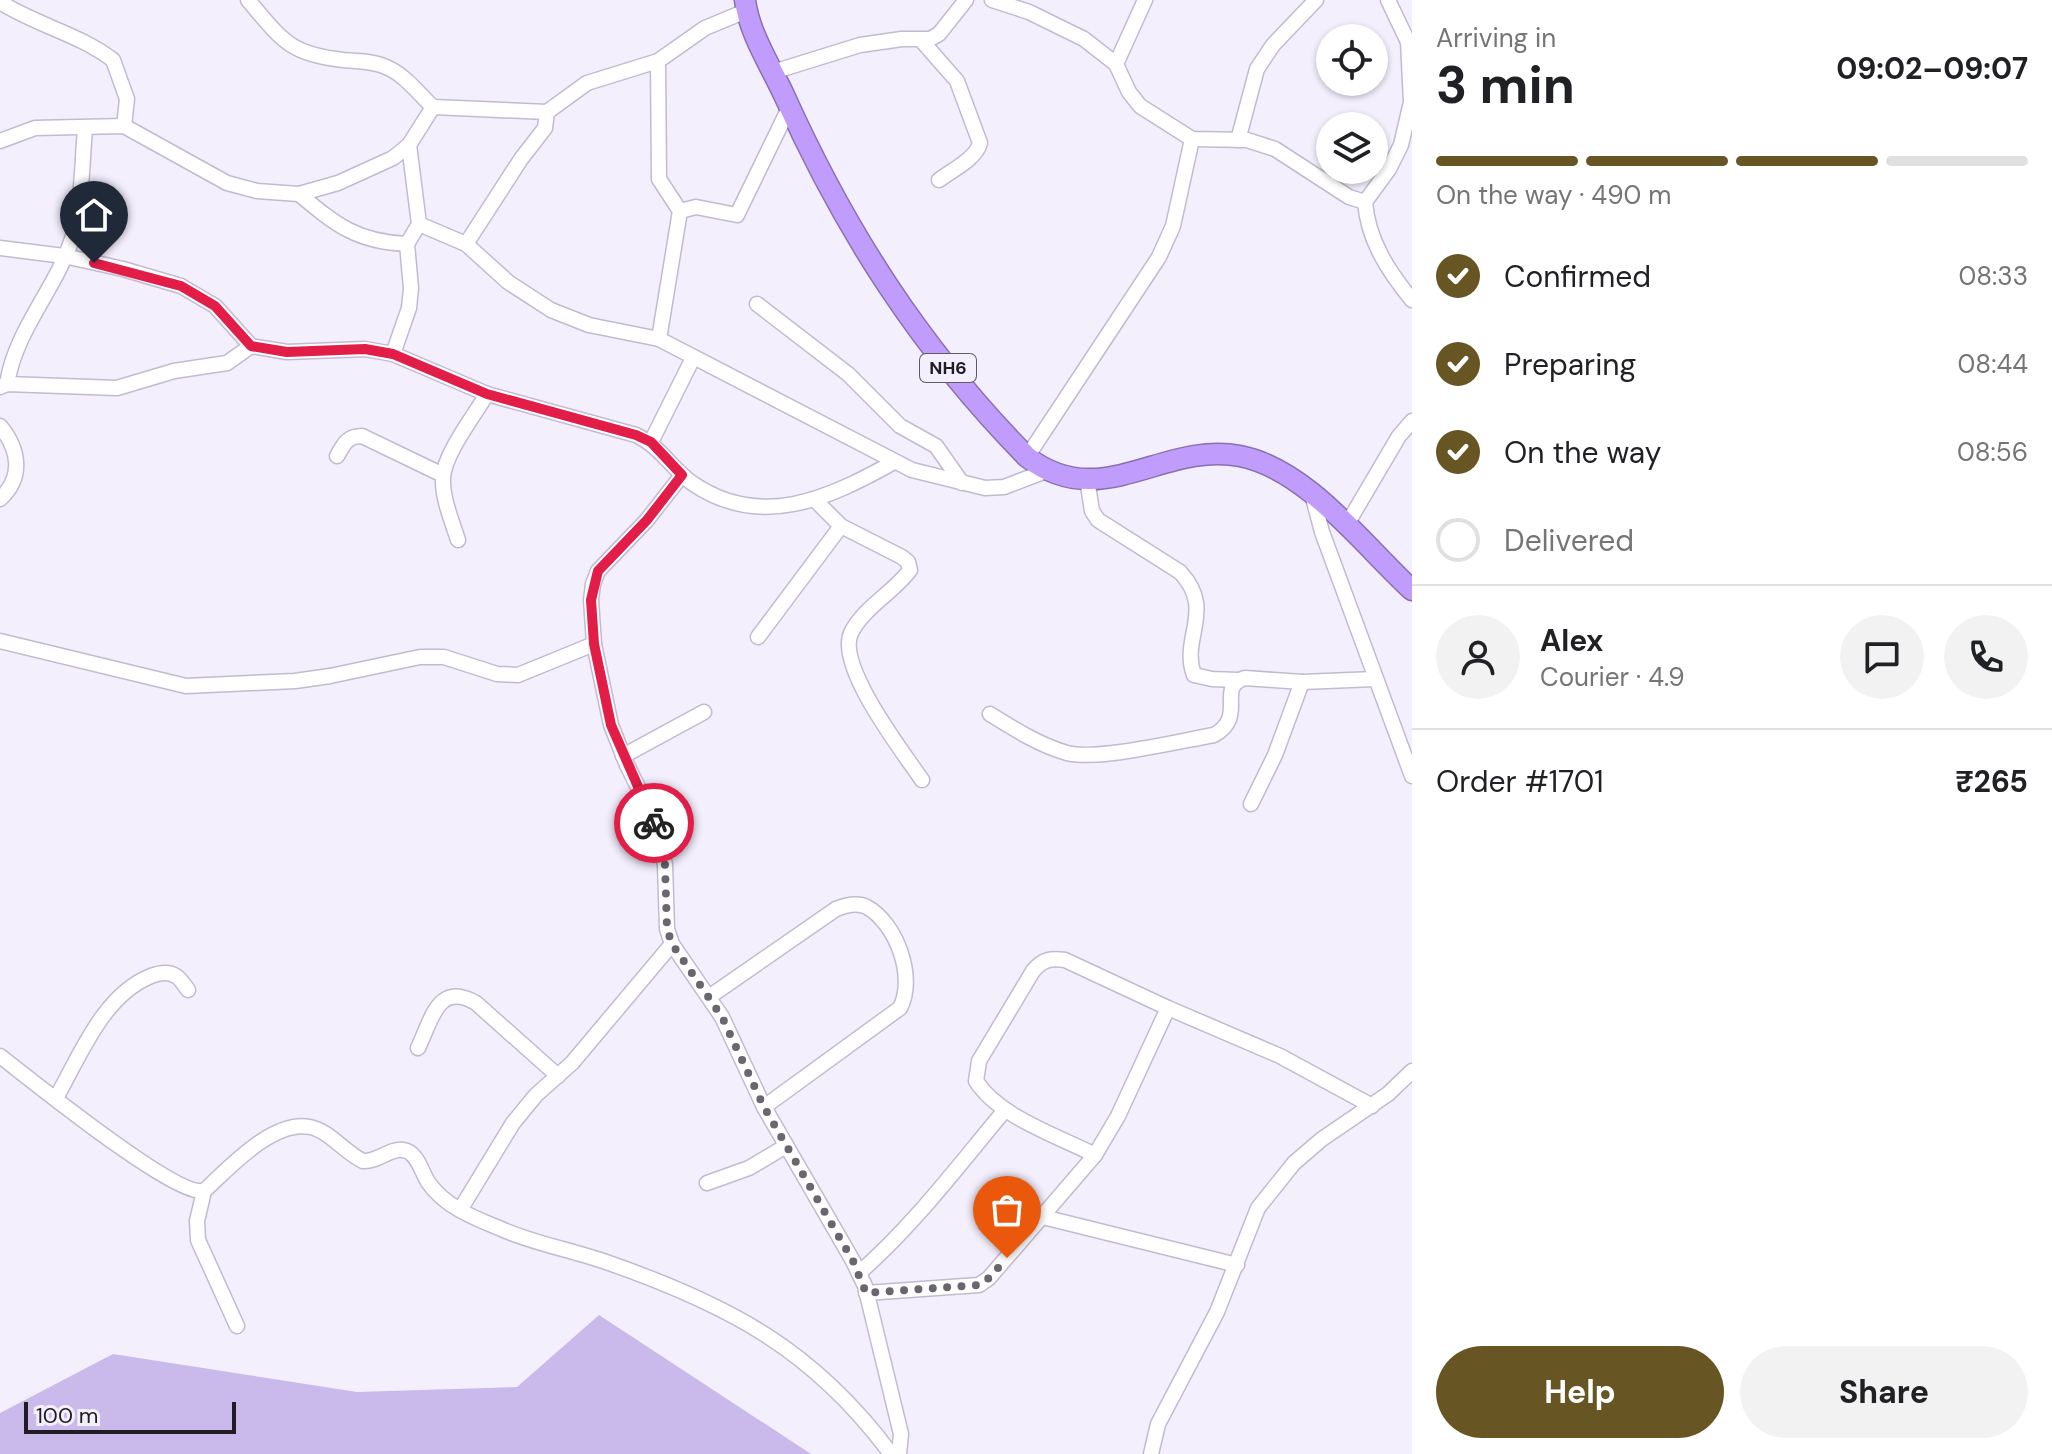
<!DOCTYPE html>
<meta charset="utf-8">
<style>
:root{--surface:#fff;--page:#f2f2f2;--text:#202124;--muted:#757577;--line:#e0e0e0;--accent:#675623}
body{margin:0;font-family:"DM Sans",sans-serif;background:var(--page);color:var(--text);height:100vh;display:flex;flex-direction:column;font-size:30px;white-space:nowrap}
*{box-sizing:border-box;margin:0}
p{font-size:26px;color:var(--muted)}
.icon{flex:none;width:44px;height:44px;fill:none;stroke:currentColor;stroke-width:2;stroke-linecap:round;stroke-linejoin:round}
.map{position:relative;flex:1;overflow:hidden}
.side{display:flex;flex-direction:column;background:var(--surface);width:640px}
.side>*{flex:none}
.buttons{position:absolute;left:1316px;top:24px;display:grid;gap:16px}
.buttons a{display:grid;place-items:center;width:72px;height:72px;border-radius:50%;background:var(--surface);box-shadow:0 2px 6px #0004;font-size:40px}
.scale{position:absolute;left:24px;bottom:20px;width:212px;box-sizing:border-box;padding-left:8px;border:4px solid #1f1c24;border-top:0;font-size:22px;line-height:28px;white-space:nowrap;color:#1f1c24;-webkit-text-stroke:6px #f4effd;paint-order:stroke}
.pin{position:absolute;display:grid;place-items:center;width:68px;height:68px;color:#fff;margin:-82px -34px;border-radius:50% 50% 50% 0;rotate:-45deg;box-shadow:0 0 8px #0007}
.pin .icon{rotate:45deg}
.courier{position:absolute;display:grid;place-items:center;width:80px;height:80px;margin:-40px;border:6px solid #e11d48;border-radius:50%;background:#fff;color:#222;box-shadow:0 2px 10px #0007}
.overview em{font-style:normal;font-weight:700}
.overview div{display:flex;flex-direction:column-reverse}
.overview{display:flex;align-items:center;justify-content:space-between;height:136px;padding:0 24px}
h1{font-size:52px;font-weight:700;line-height:60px}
.bar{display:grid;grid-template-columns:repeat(4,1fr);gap:12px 8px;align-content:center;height:96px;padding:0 24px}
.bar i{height:10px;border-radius:6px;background:var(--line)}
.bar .selected{background:var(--accent)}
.bar p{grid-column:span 4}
.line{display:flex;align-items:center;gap:20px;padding:0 24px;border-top:2px solid var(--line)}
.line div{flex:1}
.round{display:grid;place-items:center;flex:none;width:84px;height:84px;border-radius:42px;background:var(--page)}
ol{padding:0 24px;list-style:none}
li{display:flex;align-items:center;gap:24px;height:88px}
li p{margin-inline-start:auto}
li .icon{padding:8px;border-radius:50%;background:var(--accent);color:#fff;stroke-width:4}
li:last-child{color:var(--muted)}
li i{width:44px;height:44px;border:4px solid var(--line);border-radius:50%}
.button{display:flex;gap:16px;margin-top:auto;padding:16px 24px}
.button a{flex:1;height:92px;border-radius:48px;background:var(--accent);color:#fff;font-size:32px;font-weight:700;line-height:92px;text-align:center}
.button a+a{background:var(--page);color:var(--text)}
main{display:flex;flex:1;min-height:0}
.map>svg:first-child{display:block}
</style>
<main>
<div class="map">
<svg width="1412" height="1454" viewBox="0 0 1412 1454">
<rect width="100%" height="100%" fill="#f4effd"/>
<!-- forest -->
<polygon fill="#cab9eb" points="599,1315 811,1454 0,1454 0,1413 113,1354 357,1392 517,1387"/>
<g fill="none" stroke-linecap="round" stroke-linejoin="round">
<defs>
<g id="minor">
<path d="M 248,0 C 282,40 289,54 343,60 C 357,61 374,61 386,67 C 404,74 419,94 433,107 L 547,112 L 587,83 L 658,61 L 705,28 L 746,11"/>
<polyline points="992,0 1029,12 1084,39 1116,64 1129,92 1140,106 1192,139 1247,140 1275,149 1349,197 1365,202"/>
<path d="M 1388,0 L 1408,42 L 1411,102 L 1401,145 L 1389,169 L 1365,202 C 1368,240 1388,271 1412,300"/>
<path d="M 0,2 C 36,25 79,34 113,60 L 127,99 L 124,126"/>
<path d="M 921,40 L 957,81 L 980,143 C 976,159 952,170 939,180"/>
<polyline points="658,61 659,179 680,211 659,339"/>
<polyline points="1116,64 1145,0"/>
<polyline points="773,72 860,45 902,39 930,39 939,34 966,0"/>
<polyline points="1238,140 1257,69 1273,45 1316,0"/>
<polyline points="0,141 35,128 124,126 227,183 257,191 299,194 338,183 393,158 409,145 433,107"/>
<path d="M 299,194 C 336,225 357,242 407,244"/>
<polyline points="680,211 696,207 737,215 789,108"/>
<polyline points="419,224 466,244 508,282 551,310 589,325 659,339 912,470 985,488 1004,487 1046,471"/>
<polyline points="466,244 521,159 545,128 547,112"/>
<path d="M 0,248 L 64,256 L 123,269 L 181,286 L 215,306 L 251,346 L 287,352 L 365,349 L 393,354 L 487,394 L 636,435 C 660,446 671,468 692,483 C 760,530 828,499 894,462"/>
<polyline points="757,304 848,374 900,426 936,446 962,483"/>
<polyline points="393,354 409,308 411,288 407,244 419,224 409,145"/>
<path d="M 7,384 C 15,331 55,290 72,239 C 82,210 82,161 85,129"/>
<polyline points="0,387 7,384 117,388 174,371 227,363 251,346"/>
<path d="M 0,426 C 19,449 24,477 0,499"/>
<polyline points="651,442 693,358"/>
<path d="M 337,456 C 344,444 347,436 362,436 L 443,475"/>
<polyline points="1027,457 1159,257 1173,226 1192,139"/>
<polyline points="682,475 647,520 598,571 593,584 591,600 594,644 611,725 627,765 649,809 659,836 665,865 667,929 672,944 722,1017 764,1107 853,1261 865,1286 901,1434 899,1454"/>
<path d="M 1087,479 L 1092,511 L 1098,520 L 1180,572 C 1216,610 1180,638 1194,675 L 1212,679 L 1237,680"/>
<polyline points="1312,494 1322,532 1412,776"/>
<path d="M 814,499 L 841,526 L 902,557 L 908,562 L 910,570 C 894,592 863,608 851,633 C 836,666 903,752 922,780"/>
<polyline points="1346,526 1399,436 1412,421"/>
<path d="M 458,540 C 452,521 442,498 443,478 C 444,454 474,416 487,394"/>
<polyline points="758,637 841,526"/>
<polyline points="0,641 186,686 295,681 330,676 420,657 444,657 497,674 518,675 594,644"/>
<path d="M 990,714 C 1014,729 1039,745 1067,753 C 1098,761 1179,741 1214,735 C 1248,716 1215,687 1245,678 L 1302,682 L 1375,679"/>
<polyline points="623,756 704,712"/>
<polyline points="1251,804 1275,755 1302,682"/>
<path d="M 709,997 L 836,909 C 846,905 857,902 867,907 C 897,924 916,978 900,1008 L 764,1107"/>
<path d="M 418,1048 C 432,1019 438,981 476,1003 L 558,1076"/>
<path d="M 0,1056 C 30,1079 175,1197 204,1191 C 228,1169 273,1119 310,1127 C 330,1131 345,1153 363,1161 C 378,1162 390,1148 403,1150 C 417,1151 422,1173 428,1182 C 444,1206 474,1218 499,1228 C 534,1244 573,1250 609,1263 C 729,1305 814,1350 891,1454"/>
<path d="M 56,1098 C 80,1056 103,995 151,976 C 159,973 168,971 176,976 C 180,978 185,986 188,990"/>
<path d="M 1095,1155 C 1058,1136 999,1117 976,1081 L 979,1061 L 1033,971 C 1043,959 1051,958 1065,960 L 1168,1008 L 1280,1056 L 1372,1106"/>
<polyline points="707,1183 749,1168 786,1146"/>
<polyline points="204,1191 197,1221 198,1240 237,1326"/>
<polyline points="460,1210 513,1123 536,1095 572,1063 672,944"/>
<polyline points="1043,1217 1237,1265"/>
<path d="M 859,1273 C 914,1225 958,1166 1005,1110"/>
<polyline points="866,1293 979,1285 989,1278 1095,1155 1118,1116 1168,1008"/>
<polyline points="1151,1454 1158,1424 1217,1312 1258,1208 1294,1163 1322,1139 1388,1094 1412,1071"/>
</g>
<path id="highway" d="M 745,0 C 749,33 770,65 784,95 C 846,233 921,349 1027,457 C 1101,514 1163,441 1240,456 C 1307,469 1363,545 1412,590"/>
</defs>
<!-- minor casing -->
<use href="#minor" stroke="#c2bbd0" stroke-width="17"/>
<!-- highway casing -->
<use href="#highway" stroke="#8870b0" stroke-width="23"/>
<!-- minor -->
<use href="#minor" stroke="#fff" stroke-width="14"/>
<!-- highway -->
<use href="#highway" stroke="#c09dfc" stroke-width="20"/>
</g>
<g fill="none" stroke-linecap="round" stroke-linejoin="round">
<!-- done -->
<polyline stroke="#6a6670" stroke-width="8" stroke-dasharray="0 14.4" points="654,823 665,865 667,929 672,944 722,1017 764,1107 853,1261 866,1293 979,1285 989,1278 1007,1258"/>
<!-- route -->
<polyline stroke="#e11d48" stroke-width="10" points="94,263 181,286 215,306 251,346 287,352 365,349 393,354 487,394 636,435 651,442 682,475 647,520 598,571 591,600 594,644 611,725 654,823"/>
</g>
<g text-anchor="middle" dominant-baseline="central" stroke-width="7" stroke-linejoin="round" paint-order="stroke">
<!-- shield labels -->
<rect fill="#f4effd" stroke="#5f5b65" stroke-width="2" x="920" y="354" width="56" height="28" rx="6"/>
<g font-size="18" font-weight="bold" fill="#1f1c24">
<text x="948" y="368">NH6</text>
</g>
</g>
</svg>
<div class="buttons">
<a><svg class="icon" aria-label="locate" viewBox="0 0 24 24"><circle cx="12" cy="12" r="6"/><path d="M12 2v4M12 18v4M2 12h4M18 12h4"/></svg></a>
<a><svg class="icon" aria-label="layers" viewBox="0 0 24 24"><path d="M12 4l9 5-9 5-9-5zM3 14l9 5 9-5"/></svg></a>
</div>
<div class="scale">100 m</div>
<div class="pin" style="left:1007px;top:1258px;background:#ea580c"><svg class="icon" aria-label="bag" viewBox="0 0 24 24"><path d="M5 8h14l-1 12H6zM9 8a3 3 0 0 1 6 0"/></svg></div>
<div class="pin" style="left:94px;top:263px;background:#1f2937"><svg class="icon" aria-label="home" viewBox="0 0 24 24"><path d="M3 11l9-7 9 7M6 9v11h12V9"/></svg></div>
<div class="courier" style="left:654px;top:823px"><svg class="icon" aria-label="bike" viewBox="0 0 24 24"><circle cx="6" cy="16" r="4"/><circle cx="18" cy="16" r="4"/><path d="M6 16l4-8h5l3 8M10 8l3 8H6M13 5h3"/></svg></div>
</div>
<section class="side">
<div class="overview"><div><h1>3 min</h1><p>Arriving in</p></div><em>09:02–09:07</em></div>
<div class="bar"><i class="selected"></i><i class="selected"></i><i class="selected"></i><i></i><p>On the way · 490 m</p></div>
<ol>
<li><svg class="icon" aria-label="check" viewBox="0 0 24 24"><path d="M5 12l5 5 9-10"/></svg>Confirmed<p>08:33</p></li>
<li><svg class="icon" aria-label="check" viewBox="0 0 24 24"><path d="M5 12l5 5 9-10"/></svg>Preparing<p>08:44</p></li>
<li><svg class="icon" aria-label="check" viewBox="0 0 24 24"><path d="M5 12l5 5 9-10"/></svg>On the way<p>08:56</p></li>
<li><i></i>Delivered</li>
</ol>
<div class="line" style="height:144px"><a class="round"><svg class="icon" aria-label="person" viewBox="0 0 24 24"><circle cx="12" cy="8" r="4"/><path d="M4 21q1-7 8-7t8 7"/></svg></a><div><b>Alex</b><p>Courier · 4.9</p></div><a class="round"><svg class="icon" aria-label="chat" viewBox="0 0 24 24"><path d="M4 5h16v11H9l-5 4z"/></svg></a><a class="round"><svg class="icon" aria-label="phone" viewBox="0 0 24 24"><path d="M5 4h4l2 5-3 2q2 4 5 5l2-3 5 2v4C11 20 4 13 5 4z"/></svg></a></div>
<div class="line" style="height:104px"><div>Order #1701</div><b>₹265</b></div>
<div class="button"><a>Help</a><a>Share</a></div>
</section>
</main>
